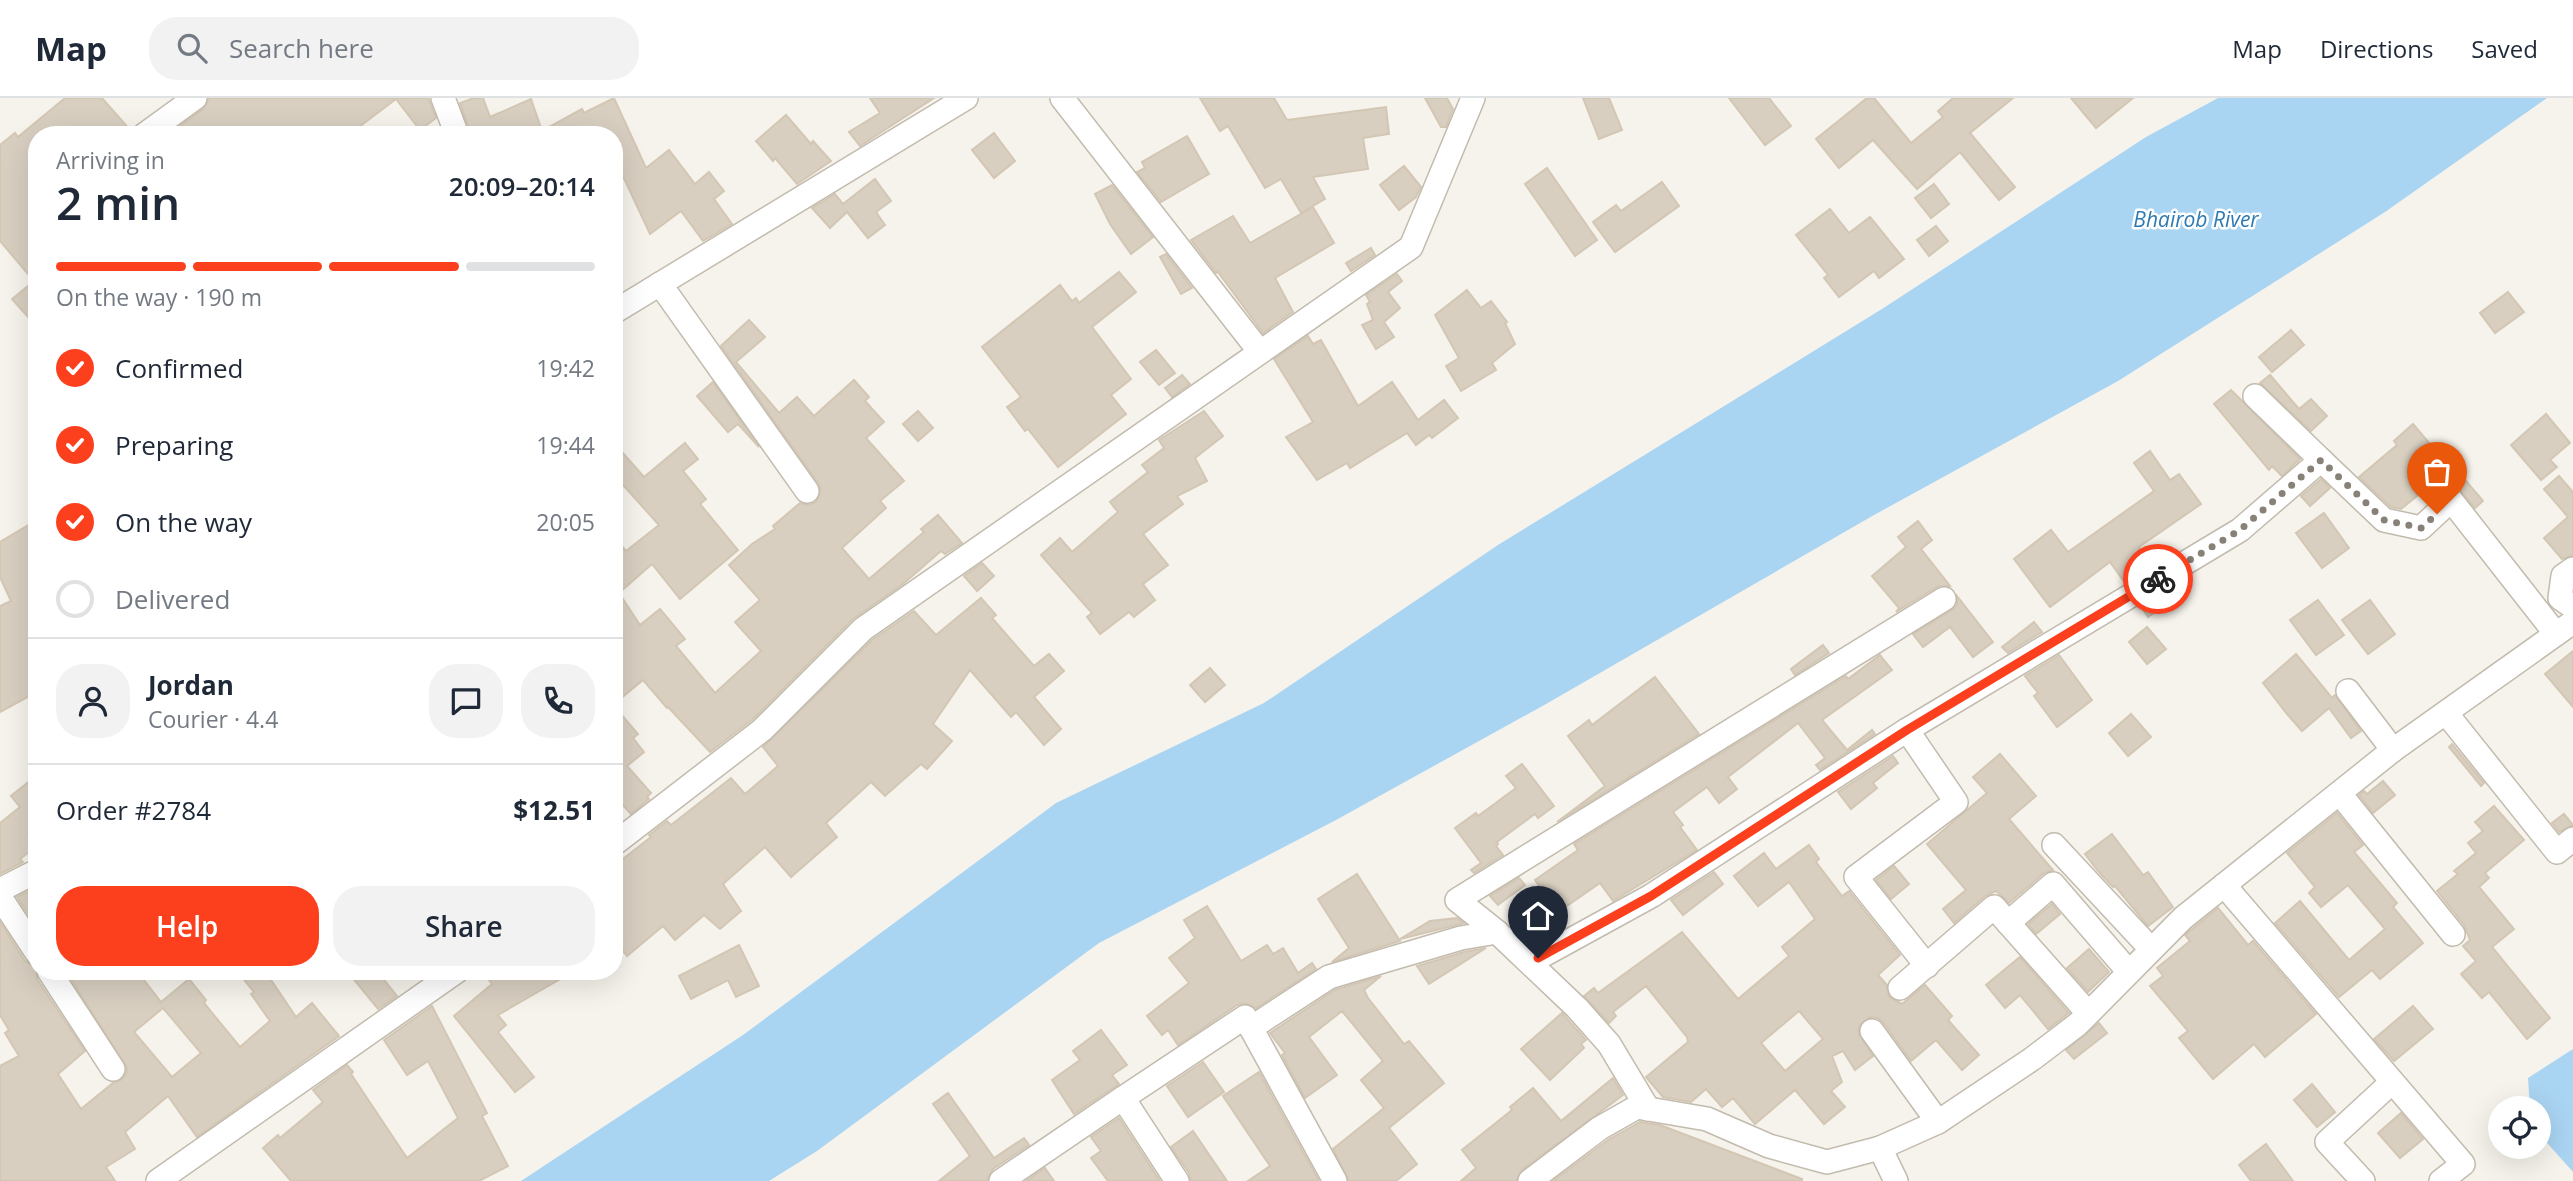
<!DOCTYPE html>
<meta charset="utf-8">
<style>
:root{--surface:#fff;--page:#f2f2f3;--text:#1f2937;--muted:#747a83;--line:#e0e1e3;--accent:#fc3f1d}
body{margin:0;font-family:"Open Sans",sans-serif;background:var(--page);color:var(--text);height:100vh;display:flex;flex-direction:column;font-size:26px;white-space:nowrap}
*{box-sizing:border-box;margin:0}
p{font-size:23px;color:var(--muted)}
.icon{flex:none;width:38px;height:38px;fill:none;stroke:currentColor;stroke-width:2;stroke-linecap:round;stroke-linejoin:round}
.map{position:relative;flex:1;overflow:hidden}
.side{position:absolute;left:28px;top:28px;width:595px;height:854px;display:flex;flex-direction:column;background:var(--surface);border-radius:28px;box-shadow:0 7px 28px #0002}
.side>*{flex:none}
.tools{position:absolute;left:2488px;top:998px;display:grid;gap:14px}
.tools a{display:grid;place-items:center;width:63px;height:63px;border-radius:50%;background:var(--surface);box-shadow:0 7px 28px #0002;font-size:35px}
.pin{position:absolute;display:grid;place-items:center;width:60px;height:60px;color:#fff;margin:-72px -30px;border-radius:50% 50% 50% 0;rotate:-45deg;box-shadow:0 0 7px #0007}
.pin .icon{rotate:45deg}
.courier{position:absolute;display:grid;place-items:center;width:70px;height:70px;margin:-35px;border:5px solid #fc3f1d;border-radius:50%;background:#fff;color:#222;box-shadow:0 2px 9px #0007}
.summary em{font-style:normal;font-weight:600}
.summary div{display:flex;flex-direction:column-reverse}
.summary{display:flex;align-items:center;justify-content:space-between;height:119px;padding:0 28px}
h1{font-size:46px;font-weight:600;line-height:52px}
.bar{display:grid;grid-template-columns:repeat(4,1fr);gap:10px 7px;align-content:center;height:84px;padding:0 28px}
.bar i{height:9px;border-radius:5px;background:var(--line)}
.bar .current{background:var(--accent)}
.bar p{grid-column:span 4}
.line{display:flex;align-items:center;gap:18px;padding:0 28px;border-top:2px solid var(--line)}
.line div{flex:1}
.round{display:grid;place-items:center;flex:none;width:74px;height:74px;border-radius:28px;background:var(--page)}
ol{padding:0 28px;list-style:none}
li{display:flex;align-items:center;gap:21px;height:77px}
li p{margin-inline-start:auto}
li .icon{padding:7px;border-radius:50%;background:var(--accent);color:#fff;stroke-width:4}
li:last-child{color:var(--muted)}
li i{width:38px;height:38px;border:4px solid var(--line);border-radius:50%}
.cta{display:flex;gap:14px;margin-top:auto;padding:14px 28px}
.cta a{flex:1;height:80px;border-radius:28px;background:var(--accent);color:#fff;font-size:28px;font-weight:600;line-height:80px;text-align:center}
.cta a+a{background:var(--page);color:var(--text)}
header{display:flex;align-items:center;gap:42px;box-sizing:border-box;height:98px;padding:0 35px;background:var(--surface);border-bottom:2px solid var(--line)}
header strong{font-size:33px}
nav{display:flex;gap:38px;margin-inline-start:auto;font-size:24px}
.search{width:490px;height:63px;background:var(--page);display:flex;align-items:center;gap:18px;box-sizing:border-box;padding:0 24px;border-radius:28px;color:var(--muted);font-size:26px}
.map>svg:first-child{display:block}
</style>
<header>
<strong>Map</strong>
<div class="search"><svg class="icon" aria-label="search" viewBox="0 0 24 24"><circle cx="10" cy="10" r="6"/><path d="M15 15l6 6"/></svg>Search here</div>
<nav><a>Map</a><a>Directions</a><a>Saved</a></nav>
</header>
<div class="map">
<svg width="2573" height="1083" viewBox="0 0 2573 1083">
<rect width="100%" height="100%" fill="#f6f3ec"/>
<!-- water -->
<g fill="#a9d4f2">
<polygon points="2218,0 2547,0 2385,114 2118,283 1874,417 1546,606 1336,722 1099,845 817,1053 769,1083 521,1083 743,937 1056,705 1264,605 1498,447 1882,211 2146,39"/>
<polygon points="2573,951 2573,1074 2539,1036 2539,1010 2530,1010 2528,980"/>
</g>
<!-- building -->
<g fill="#d8cfc1" stroke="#d3c7b4" stroke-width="2" fill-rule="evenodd">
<polygon points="65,0 102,0 131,33 130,37 37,37 37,229 12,201 34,183 0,143 0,47 15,35 18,39"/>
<polygon points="209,0 428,0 436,20 420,32 396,1 359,29 366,37 168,37 203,11"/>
<polygon points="474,0 483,0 490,19 531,1 542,33 582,11 584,15 614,0 646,70 669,52 695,86 709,74 724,93 714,101 732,126 703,143 681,113 650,136 614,59 614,37 471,37 460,5"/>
<polygon points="870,0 934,0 860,48 849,34 880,15"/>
<polygon points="1200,0 1274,0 1287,22 1386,9 1389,36 1363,40 1368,71 1313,79 1325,101 1301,115 1281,81 1265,90 1228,28 1220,33"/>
<polygon points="1425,0 1447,0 1453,11 1446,29 1441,29"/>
<polygon points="1583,0 1609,0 1622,32 1599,41"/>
<polygon points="1729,0 1769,0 1791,28 1765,47"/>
<polygon points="1867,0 1874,0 1911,45 1943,19 1938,13 1953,0 2013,0 1970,35 2015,89 1999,102 1960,54 1917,91 1873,42 1839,70 1816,41"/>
<polygon points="2071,0 2133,0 2096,30"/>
<polygon points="786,17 811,46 813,43 831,63 797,86 775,60 773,63 756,43"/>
<polygon points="994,35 1015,63 994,80 972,52"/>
<polygon points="1187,38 1209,76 1161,104 1137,74 1145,70 1142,64"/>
<polygon points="1404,68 1421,89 1416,99 1399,112 1380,87"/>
<polygon points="1547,70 1597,142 1575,158 1525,86"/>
<polygon points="875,81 891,103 876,114 885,127 868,140 847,114 830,130 812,110 835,96 843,106"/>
<polygon points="1662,84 1679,108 1615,154 1593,124 1616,107 1621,113"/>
<polygon points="1934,86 1949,106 1931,120 1915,100"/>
<polygon points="1112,87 1153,139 1131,156 1110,126 1095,96"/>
<polygon points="1313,109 1334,145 1275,180 1293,214 1263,235 1218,174 1216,175 1191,142 1233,118 1250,145"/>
<polygon points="1830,111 1849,135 1870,119 1904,161 1879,180 1874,173 1839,199 1824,180 1828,177 1796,137"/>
<polygon points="1936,128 1948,143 1929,158 1917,142"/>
<polygon points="1371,150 1375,157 1351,173 1346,165"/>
<polygon points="1166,156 1192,190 1181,196 1160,159"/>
<polygon points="1119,174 1136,194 1092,229 1131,281 1111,297 1126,316 1058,369 1028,331 1025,333 1007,309 1021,299 982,249 1060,187 1072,203 1076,200 1079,205"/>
<polygon points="1397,176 1402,183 1388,194 1400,210 1384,224 1394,239 1376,251 1362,227 1373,222 1367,206 1370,204 1366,197"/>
<polygon points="1467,192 1481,210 1491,203 1507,224 1505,225 1515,246 1492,265 1496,272 1461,293 1446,268 1459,260 1435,217"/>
<polygon points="2508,194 2524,214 2495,235 2480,215"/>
<polygon points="749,222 765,239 736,264 779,315 797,299 814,318 854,282 869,299 865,303 884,324 866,340 904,383 880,403 886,410 842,450 869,481 924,434 921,431 938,417 962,445 945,456 941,453 903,486 853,521 753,621 710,654 668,609 667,610 643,582 614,606 614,439 626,453 659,427 614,377 614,345 644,379 685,345 698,361 683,373 706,401 700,406 738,452 680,501 652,466 619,495 640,527 660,511 685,541 676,548 715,595 761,553 735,524 760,502 729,467 752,446 775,431 773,428 800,405 808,407 816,404 821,392 818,385 721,248"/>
<polygon points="2291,232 2304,247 2272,274 2259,259"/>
<polygon points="1308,238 1313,246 1321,242 1358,308 1392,284 1418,322 1444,302 1458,320 1432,340 1429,337 1416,347 1407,335 1350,370 1347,365 1317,382 1286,339 1313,324 1274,261"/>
<polygon points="1156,252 1175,275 1159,287 1140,264"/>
<polygon points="1182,277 1190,286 1172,299 1165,290"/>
<polygon points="2270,277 2299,311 2311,301 2327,318 2311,333 2260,285"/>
<polygon points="713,284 759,349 738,326 728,334 697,298"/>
<polygon points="2231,292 2300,361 2282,378 2272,368 2269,372 2214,306"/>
<polygon points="918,313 933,330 918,343 903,326"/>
<polygon points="1204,313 1223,338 1195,360 1207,383 1177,398 1183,406 1143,436 1168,467 1143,486 1155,502 1134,519 1129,514 1100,536 1087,519 1092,515 1041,457 1060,440 1072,454 1118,414 1110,404 1148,374 1142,367 1164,350 1159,342"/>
<polygon points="2546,316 2570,345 2550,362 2557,369 2541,382 2511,347"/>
<polygon points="2413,326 2430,346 2418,358 2438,381 2401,411 2391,409 2359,379 2397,347 2394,343"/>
<polygon points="2150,353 2170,382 2179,376 2201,406 2139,449 2152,469 2125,485 2110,464 2050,509 2014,461 2051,432 2068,454 2154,393 2134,365"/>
<polygon points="2559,378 2573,394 2573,457 2562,461 2544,440 2568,419 2544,391"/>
<polygon points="2321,381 2330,390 2310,408 2301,398"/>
<polygon points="2466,383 2483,403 2475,410 2458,390"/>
<polygon points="2324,415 2349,450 2322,470 2296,435"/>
<polygon points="37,422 37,594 0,614 0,508 11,503 0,479 0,444"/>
<polygon points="1918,423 1932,442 1921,451 1950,488 1937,489 1896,514 1899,510 1872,478 1906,449 1898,439"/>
<polygon points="982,465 994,478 977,493 964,478"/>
<polygon points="2168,492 2174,501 2148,519 2141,508"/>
<polygon points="1957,498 1993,544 1973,559 1950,529 1923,549 1913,536 1952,512 1957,507"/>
<polygon points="981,500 996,517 992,520 1034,568 1049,556 1064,573 1034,599 1061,631 1044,647 1016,614 1011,619 970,572 933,626 952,643 927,671 921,666 885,698 871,684 826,725 837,739 791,779 765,749 723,786 741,813 720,831 704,817 675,842 663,828 627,858 614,842 614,768 651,739 649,737 667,723 671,727 731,680 745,696 778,668 763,649 872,542 914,513 936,537"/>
<polygon points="2318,502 2344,537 2316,557 2290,522"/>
<polygon points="2370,502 2395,536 2368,556 2342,522"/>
<polygon points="2034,524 2042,534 2008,555 2002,549"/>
<polygon points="2147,529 2166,551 2147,566 2129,544"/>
<polygon points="1823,547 1829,555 1795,577 1791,571"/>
<polygon points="2573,553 2573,609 2545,576"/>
<polygon points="2296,556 2332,600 2335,597 2361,633 2351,640 2329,610 2302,633 2287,616 2263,585"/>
<polygon points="1880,557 1892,572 1822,622 1847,652 1872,632 1875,636 1820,672 1816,667 1825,660 1798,625 1728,679 1737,691 1719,705 1707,689 1673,714 1683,727 1680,729 1697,752 1613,803 1600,785 1558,814 1535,782 1578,752 1574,746 1846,578 1848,581"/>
<polygon points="2059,557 2092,602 2057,629 2034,598 2038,595 2025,578"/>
<polygon points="1210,570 1225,587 1205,604 1190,587"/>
<polygon points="1655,579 1699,636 1557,724 1605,688 1568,638 1589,622 1592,627"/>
<polygon points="614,608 638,636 633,640 644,654 627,668 651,695 647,699 649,701 631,716 614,697"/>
<polygon points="2131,616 2151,639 2128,658 2109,635"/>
<polygon points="2452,646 2484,685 2481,688 2449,649"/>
<polygon points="2000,656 2036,698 2009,721 2053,772 2044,775 2009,805 1996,793 1985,798 1954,825 1943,811 1966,792 1927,746 1987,695 1973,679"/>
<polygon points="1893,658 1898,665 1873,685 1877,690 1851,711 1838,694"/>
<polygon points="1522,666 1554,708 1538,720 1535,716 1497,744 1498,746 1496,748 1503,757 1474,775 1471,772 1481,765 1455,730 1476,715 1478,718 1516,690 1506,678"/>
<polygon points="37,677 37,729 28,735 37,748 20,761 23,764 0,776 0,725 20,709 11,698"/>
<polygon points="2383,683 2395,697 2373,715 2359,697 2364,693 2367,696"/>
<polygon points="2494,708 2524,742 2485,775 2489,780 2479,789 2514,831 2492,849 2550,920 2527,941 2489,894 2482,900 2461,876 2476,863 2463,848 2470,842 2464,827 2437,793 2458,776 2454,773 2476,755 2468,745 2483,733 2475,724"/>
<polygon points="2337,715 2363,747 2354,754 2397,805 2393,809 2423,845 2380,881 2372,872 2339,899 2275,825 2300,803 2349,862 2385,831 2348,787 2321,809 2309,795 2315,789 2287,755"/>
<polygon points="2564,716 2573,727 2559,734 2552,725"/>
<polygon points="2112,736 2143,777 2148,774 2173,809 2148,828 2115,788 2113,789 2098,773 2085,756"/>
<path d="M 1809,747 L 1819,761 L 1816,764 L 1842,798 L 1849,793 L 1900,857 L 1878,877 L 1887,887 L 1889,899 L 1902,906 L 1925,887 L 1952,918 L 1948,922 L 1979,957 L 1962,972 L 1936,942 L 1911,963 L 1883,924 L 1877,920 L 1870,919 L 1860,927 L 1858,934 L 1873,958 L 1855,972 L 1843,953 L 1832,958 L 1842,984 L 1831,993 L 1845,1009 L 1824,1026 L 1795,992 L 1755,1026 L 1733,1000 L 1722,1009 L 1706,991 L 1691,1004 L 1663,999 L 1646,979 L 1688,944 L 1687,939 L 1646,888 L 1613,914 L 1616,918 L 1609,925 L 1584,898 L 1594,890 L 1598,895 L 1682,834 L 1738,901 L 1789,858 L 1782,849 L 1815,821 L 1789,784 L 1758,808 L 1734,778 L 1764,755 L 1776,771 ZM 1799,913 L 1823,941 L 1785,973 L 1761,945 Z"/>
<polygon points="1894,768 1909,786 1891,801 1876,782"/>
<polygon points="1714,774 1723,786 1683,817 1671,802"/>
<polygon points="1357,776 1400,843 1332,864 1349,850 1318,801"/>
<polygon points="1519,780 1525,787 1498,807 1490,798"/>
<polygon points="37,789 37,829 17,799"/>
<polygon points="2052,806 2060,816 2036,836 2028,826"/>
<polygon points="1207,808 1241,863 1267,847 1273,856 1283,850 1298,875 1312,865 1316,871 1256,910 1245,905 1237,907 1178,947 1168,932 1162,937 1147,918 1189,885 1169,860 1195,840 1184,822"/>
<polygon points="2218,810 2248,847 2253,843 2316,916 2265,959 2254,946 2213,981 2179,940 2188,933 2150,888 2163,878 2157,870 2190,843 2185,837"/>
<polygon points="1457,820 1464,825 1400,841 1430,823"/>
<path d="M 0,824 L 25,863 L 36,869 L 37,881 L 85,953 L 58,976 L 81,1011 L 113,985 L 121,982 L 126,977 L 127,970 L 66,873 L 137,873 L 161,904 L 189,881 L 206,902 L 204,905 L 240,949 L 270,923 L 251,896 L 254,894 L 237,873 L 265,873 L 296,919 L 312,905 L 339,938 L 197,1039 L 168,998 L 125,1034 L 135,1051 L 106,1069 L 115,1083 L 0,1083 L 0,968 L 19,958 L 5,935 L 9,932 L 0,917 ZM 163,910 L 201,955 L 172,979 L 134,934 Z"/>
<polygon points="739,847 759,888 736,899 728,882 691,901 679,878"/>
<polygon points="1486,850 1429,886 1417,868 1464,854"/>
<polygon points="2089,851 2109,874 2088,894 2067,870"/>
<polygon points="2020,859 2069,915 2048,931 2020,897 2005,910 1986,887"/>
<polygon points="347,873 377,873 397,898 378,911"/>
<polygon points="482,873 574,873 498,917 506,927 498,934 534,979 515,994 454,918 492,886"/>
<polygon points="1381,878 1364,892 1368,900 1404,946 1409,943 1444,985 1389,1030 1417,1066 1396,1083 1349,1083 1333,1051 1384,1010 1361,982 1383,963 1342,913 1309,939 1337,977 1305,1000 1282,957 1285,955 1270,935 1335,892"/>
<polygon points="432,908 487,1015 482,1018 508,1068 479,1083 291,1083 263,1050 278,1037 280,1040 323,1004 313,992 347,967 353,974 351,976 407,1060 458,1020 428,963 407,977 384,942"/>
<polygon points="2413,908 2433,931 2394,963 2374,941"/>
<polygon points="1562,915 1586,942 1581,946 1584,950 1550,982 1521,951"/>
<polygon points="2099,925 2107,935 2074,961 2066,952"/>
<polygon points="1101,932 1127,967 1112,977 1119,986 1074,1016 1052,982 1080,962 1073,953"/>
<polygon points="1203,964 1224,994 1188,1019 1167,988"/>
<polygon points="1259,974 1319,1083 1248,1083 1270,1068 1223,998"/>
<polygon points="1613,980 1623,997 1522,1072 1516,1083 1461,1083 1476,1070 1462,1052 1512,1012 1510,1009 1533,990 1561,1023"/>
<polygon points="2312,986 2335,1014 2317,1029 2294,1002"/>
<polygon points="948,995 994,1060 1024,1040 1029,1047 993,1071 987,1083 939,1083 970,1058 933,1006"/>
<polygon points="2401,1015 2423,1041 2400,1060 2378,1035"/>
<polygon points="1119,1020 1160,1083 1108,1083 1091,1060 1101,1053 1091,1039"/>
<polygon points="1640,1024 1660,1027 1802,1081 1802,1083 1553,1083 1608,1042"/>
<polygon points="1193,1033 1227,1083 1191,1083 1189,1075 1171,1049"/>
<polygon points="2266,1046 2293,1083 2251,1083 2239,1067"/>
<polygon points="1045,1070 1054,1083 1026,1083"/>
</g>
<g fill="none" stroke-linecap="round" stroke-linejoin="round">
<defs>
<g id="minor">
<polyline points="443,0 457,37"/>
<polyline points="1062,0 1260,254"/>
<polyline points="144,37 195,0"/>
<polyline points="660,186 807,393"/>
<polyline points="614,214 966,0"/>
<polyline points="2255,298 2321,362"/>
<polyline points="2573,471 2563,478 2560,500 2573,509"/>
<polyline points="2348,593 2393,652"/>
<polyline points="2446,615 2557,754 2573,741"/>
<polyline points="1907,632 1956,704 1856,779 1927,868"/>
<polyline points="2340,696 2453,836"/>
<polyline points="614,746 762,632 863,531 1411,149 1473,0"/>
<polyline points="2054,747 2151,851"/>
<polyline points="2224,787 2463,1066 2441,1083"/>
<polyline points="0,792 37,773"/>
<polyline points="0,799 37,855"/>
<polyline points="2008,825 2053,786 2129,874"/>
<polyline points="1497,834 1457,802 1944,501"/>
<polyline points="1538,860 1651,798 1907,632 2240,432 2321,362 2384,422 2421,430 2451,402 2556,536"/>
<polyline points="49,873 113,971"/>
<polyline points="1900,890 1994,809 2088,915"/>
<polyline points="1251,930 1329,879 1461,840 1497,834 1577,910 1609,946 1648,1011"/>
<polyline points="1872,933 1938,1024"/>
<polyline points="1123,1000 1245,919 1335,1083"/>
<polyline points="1880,1050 1896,1083"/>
<polyline points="158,1083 457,873"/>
<polyline points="1001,1083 1123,1000 1177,1083"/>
<polyline points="1530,1083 1600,1030 1637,1009 1707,1021 1769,1048 1827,1064 1880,1050 1938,1024 2032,961 2078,926 2183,820 2393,652 2573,524"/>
<polyline points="2363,1083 2327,1044 2392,984"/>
</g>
</defs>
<!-- minor casing -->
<use href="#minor" stroke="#c2bbae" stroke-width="26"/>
<!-- minor -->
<use href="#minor" stroke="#fff" stroke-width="23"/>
</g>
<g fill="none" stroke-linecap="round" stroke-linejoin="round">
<!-- done -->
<polyline stroke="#878178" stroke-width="7" stroke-dasharray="0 12.6" points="2158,481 2240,432 2321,362 2384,422 2421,430 2437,416"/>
<!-- route -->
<polyline stroke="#fc3f1d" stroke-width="9" points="1538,860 1651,798 1907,632 2158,481"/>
</g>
<g text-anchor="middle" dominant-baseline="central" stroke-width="5" stroke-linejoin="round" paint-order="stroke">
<!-- water labels -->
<g font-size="21" font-style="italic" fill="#2e7ab2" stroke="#fff">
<text x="2196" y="121">Bhairob River</text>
</g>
</g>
</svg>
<div class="tools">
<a><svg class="icon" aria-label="locate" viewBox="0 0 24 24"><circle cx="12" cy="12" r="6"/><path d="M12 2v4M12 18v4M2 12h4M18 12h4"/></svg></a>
</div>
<div class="pin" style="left:2437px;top:416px;background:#ea580c"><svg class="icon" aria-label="bag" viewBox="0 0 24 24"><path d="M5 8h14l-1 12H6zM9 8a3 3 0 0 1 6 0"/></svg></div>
<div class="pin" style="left:1538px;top:860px;background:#1f2937"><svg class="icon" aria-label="home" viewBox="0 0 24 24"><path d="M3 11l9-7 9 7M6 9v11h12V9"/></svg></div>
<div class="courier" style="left:2158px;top:481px"><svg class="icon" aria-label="bike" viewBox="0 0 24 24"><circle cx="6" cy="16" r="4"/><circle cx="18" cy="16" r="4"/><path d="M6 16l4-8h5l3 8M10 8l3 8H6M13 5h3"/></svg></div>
<section class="side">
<div class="summary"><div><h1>2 min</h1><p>Arriving in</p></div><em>20:09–20:14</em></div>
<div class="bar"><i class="current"></i><i class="current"></i><i class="current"></i><i></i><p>On the way · 190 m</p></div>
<ol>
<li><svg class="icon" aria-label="check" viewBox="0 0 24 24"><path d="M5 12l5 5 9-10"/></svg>Confirmed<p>19:42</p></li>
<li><svg class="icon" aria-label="check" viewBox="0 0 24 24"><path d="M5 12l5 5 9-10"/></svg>Preparing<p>19:44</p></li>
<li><svg class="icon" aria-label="check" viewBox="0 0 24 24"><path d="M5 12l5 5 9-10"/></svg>On the way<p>20:05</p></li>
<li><i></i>Delivered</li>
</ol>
<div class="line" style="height:126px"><a class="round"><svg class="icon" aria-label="person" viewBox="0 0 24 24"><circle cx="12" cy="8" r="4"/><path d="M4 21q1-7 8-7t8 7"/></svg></a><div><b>Jordan</b><p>Courier · 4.4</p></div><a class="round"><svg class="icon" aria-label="chat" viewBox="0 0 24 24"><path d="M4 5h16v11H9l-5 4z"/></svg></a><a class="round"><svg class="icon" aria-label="phone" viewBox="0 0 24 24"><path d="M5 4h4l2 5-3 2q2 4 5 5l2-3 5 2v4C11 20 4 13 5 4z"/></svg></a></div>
<div class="line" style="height:91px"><div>Order #2784</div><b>$12.51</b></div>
<div class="cta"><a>Help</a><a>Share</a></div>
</section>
</div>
